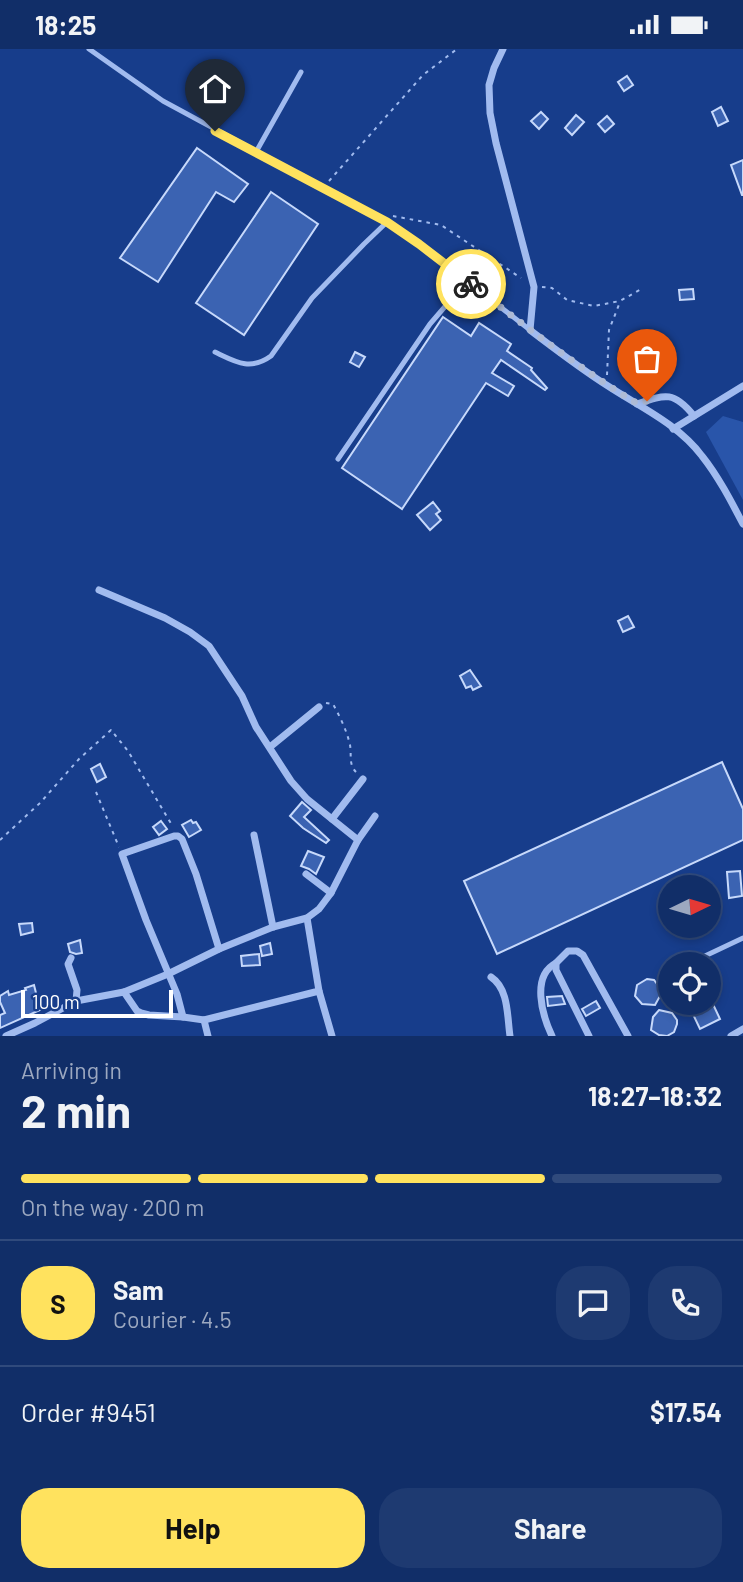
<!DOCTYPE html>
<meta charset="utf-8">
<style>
:root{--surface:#112e68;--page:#1e3a71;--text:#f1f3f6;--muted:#9ca8c0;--line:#304a7c;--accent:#ffe25e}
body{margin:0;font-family:Barlow,sans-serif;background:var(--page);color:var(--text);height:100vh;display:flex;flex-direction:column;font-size:26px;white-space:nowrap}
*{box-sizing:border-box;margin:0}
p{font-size:23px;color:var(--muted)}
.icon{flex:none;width:38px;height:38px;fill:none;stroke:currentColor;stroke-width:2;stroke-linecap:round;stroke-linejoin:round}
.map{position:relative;height:987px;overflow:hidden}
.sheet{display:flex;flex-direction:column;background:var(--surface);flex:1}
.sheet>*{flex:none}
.needle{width:46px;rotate:85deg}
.controls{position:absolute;left:658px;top:826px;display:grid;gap:14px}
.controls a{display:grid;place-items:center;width:63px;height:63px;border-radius:50%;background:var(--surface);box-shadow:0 4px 10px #0003,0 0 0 2px var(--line);font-size:35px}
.scale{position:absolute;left:21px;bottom:18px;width:152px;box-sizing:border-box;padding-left:7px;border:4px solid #fff;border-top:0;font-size:19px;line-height:24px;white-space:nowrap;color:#fff;-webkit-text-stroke:5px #173d8b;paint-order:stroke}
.pin{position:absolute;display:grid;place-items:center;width:60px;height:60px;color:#fff;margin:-72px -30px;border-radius:50% 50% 50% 0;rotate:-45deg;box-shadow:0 0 7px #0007}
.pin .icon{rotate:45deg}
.courier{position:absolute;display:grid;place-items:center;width:70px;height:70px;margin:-35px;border:5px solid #ffe25e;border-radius:50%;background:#fff;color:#222;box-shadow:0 2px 9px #0007}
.headline em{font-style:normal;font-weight:700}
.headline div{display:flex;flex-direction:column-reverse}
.headline{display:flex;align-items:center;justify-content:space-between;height:119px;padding:0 21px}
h1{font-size:46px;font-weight:700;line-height:52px}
.bar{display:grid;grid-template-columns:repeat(4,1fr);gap:10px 7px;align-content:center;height:84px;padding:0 21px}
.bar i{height:9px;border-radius:5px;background:var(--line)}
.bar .active{background:var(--accent)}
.bar p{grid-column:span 4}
.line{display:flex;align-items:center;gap:18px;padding:0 21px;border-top:2px solid var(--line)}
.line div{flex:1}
.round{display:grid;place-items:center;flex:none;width:74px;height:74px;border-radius:28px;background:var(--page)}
.action{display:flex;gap:14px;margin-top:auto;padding:14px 21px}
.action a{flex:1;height:80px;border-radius:28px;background:var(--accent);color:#111;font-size:28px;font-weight:700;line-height:80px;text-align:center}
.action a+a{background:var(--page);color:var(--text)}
.status{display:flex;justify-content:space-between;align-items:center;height:49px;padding:0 35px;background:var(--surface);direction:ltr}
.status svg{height:19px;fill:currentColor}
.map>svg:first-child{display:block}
</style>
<div class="status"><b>18:25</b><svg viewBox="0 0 49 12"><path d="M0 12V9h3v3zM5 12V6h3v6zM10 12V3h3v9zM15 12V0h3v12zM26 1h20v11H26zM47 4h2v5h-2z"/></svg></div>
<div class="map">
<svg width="743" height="987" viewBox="0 0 743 987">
<rect width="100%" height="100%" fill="#173d8b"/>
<!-- green -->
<polygon fill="#2955aa" points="723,367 743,373 743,451 706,383"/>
<!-- building -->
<g fill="#3b63b2" stroke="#c7d9fb" stroke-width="2">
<polygon points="627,27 633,36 624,42 618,33"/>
<polygon points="721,58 728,72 718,77 712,63"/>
<polygon points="541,63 548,70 539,80 531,72"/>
<polygon points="576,66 584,73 572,86 565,79"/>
<polygon points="607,67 614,75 605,83 598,75"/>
<polygon points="197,99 248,135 234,153 216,143 158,233 120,209"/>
<polygon points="743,111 743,146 742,146 731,116"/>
<polygon points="271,143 318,175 244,286 196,254"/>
<polygon points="693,240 694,250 680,251 679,241"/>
<polygon points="443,268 471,287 479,274 511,295 507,302 532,319 531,321 547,339 545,341 501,311 492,324 514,337 508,347 486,334 402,460 342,419"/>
<polygon points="355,303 365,308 359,318 350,313"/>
<polygon points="433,453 440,462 436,465 441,471 430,481 417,466"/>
<polygon points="628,567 634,578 623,583 618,572"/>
<polygon points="470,621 481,637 473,641 471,637 466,639 460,627"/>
<polygon points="722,713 743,760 743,791 497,905 464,832"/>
<polygon points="100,715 106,728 97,733 91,720"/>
<polygon points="302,753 311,761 304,768 329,791 326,794 303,779 290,767"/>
<polygon points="191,771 193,774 196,773 201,781 189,788 182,776"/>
<polygon points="161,772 167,780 159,786 153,778"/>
<polygon points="308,802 324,808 316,825 309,820 301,817"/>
<polygon points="740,822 742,847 729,849 727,823"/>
<polygon points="32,874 33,883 21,886 19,875"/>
<polygon points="80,891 82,904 76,905 70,903 68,895"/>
<polygon points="270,894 272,905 262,907 260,897"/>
<polygon points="259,905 260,916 242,917 241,907"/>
<polygon points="647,930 654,931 660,939 660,947 655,956 642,955 635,947 637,936"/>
<polygon points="34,936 37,948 35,949 40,961 0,979 0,966 5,964 0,953 0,947 8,942 9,946 26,941 25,939"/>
<polygon points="562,947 565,955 548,957 547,948"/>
<polygon points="711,951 720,970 700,980 691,961 709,954"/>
<polygon points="596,952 600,959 586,967 582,960"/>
<polygon points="659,961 672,964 677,971 677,975 674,983 667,987 659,986 651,981 653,968"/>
</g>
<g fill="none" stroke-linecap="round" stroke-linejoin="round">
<!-- path -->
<g stroke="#a1bbef" stroke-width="2" stroke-dasharray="3.5 5" stroke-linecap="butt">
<polyline points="329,132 423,26 457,0"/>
<polyline points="393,167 441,176 521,229"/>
<polyline points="542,238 552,239 567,251 594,257 620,252 643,239"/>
<polyline points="607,326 609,281 620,253"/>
<path d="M 326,654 L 333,655 C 339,666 346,680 349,692 C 353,704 347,715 357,724"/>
<polyline points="96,743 119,798"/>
<polyline points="0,791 40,754 79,710 111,681 128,702 173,778"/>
</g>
<!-- service -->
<g stroke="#a1bbef" stroke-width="5">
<polyline points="89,0 163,52 387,173 419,195 530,281"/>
<polyline points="256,103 301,23"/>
<path d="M 215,303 C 236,313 250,322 271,307 L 312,249 L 364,195 L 387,173"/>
<polyline points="338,410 430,275 467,232"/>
<polyline points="688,915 743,889"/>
</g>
<!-- minor -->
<g stroke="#a1bbef" stroke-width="7">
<path d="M 503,0 L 494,19 L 489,36 L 490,64 L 496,94 L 534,238 L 530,281 C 555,300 581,320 608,337 C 640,358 678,375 702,407 C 718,427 731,452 743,475"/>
<path d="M 637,355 C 666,345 674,342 694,367"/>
<polyline points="673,380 743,337"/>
<polyline points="99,541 165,569 190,583 209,597 242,647 256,678 291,732 307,750 358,791 331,844 319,860 307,869 273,878 219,900 168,925 124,943"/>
<polyline points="270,698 319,658"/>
<polyline points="332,770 363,730"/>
<polyline points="254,786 273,878"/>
<polyline points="358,791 375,767"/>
<polyline points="306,825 331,844"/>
<polyline points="71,909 68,915 77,941 76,952"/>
<path d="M 491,928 C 509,940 507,967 510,987"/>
<polyline points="319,942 332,987"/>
<polyline points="183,968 177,945 146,871 122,805 174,787 178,787 182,790 196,825 219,900"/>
<polyline points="204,971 208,987"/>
<polyline points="6,987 35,974 76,952 124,943 137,962 141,964 149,966 183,968 204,971 319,942 307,869"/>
<path d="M 552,987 C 542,966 531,927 556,914"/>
<polyline points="589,987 556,921 556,914 568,902 577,902 583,906 628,987"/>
<polyline points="731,987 743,980"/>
</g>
</g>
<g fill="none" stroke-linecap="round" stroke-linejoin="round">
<!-- done -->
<path stroke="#aebbd6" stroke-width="7" stroke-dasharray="0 12.6" d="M 471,235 C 525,277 578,319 638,355 L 647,352"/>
<!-- route -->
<polyline stroke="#ffe25e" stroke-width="9" points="215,82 387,173 419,195 471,235"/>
</g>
</svg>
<div class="controls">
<a><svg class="needle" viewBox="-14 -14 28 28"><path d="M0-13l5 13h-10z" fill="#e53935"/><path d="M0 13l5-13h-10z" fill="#9ca8c0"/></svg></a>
<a><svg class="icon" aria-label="locate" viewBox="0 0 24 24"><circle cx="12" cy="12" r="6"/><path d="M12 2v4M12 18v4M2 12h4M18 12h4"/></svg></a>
</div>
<div class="scale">100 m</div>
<div class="pin" style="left:647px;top:352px;background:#ea580c"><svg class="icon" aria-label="bag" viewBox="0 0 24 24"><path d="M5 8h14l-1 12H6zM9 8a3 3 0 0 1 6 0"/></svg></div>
<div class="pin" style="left:215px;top:82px;background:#1f2937"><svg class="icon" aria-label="home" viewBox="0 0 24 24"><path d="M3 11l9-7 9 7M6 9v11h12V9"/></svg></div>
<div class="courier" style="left:471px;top:235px"><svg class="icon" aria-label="bike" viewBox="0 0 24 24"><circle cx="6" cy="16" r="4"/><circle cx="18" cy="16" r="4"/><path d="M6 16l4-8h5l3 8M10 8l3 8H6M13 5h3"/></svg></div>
</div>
<section class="sheet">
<div class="headline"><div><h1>2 min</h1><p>Arriving in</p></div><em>18:27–18:32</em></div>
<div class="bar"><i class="active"></i><i class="active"></i><i class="active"></i><i></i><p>On the way · 200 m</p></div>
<div class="line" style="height:126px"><b class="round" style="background:var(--accent);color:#111">S</b><div><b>Sam</b><p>Courier · 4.5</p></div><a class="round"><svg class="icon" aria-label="chat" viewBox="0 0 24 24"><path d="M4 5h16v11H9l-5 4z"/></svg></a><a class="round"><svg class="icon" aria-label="phone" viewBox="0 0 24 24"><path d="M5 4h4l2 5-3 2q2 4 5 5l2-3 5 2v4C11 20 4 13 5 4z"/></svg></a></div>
<div class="line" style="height:91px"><div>Order #9451</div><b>$17.54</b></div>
<div class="action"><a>Help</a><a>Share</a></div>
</section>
